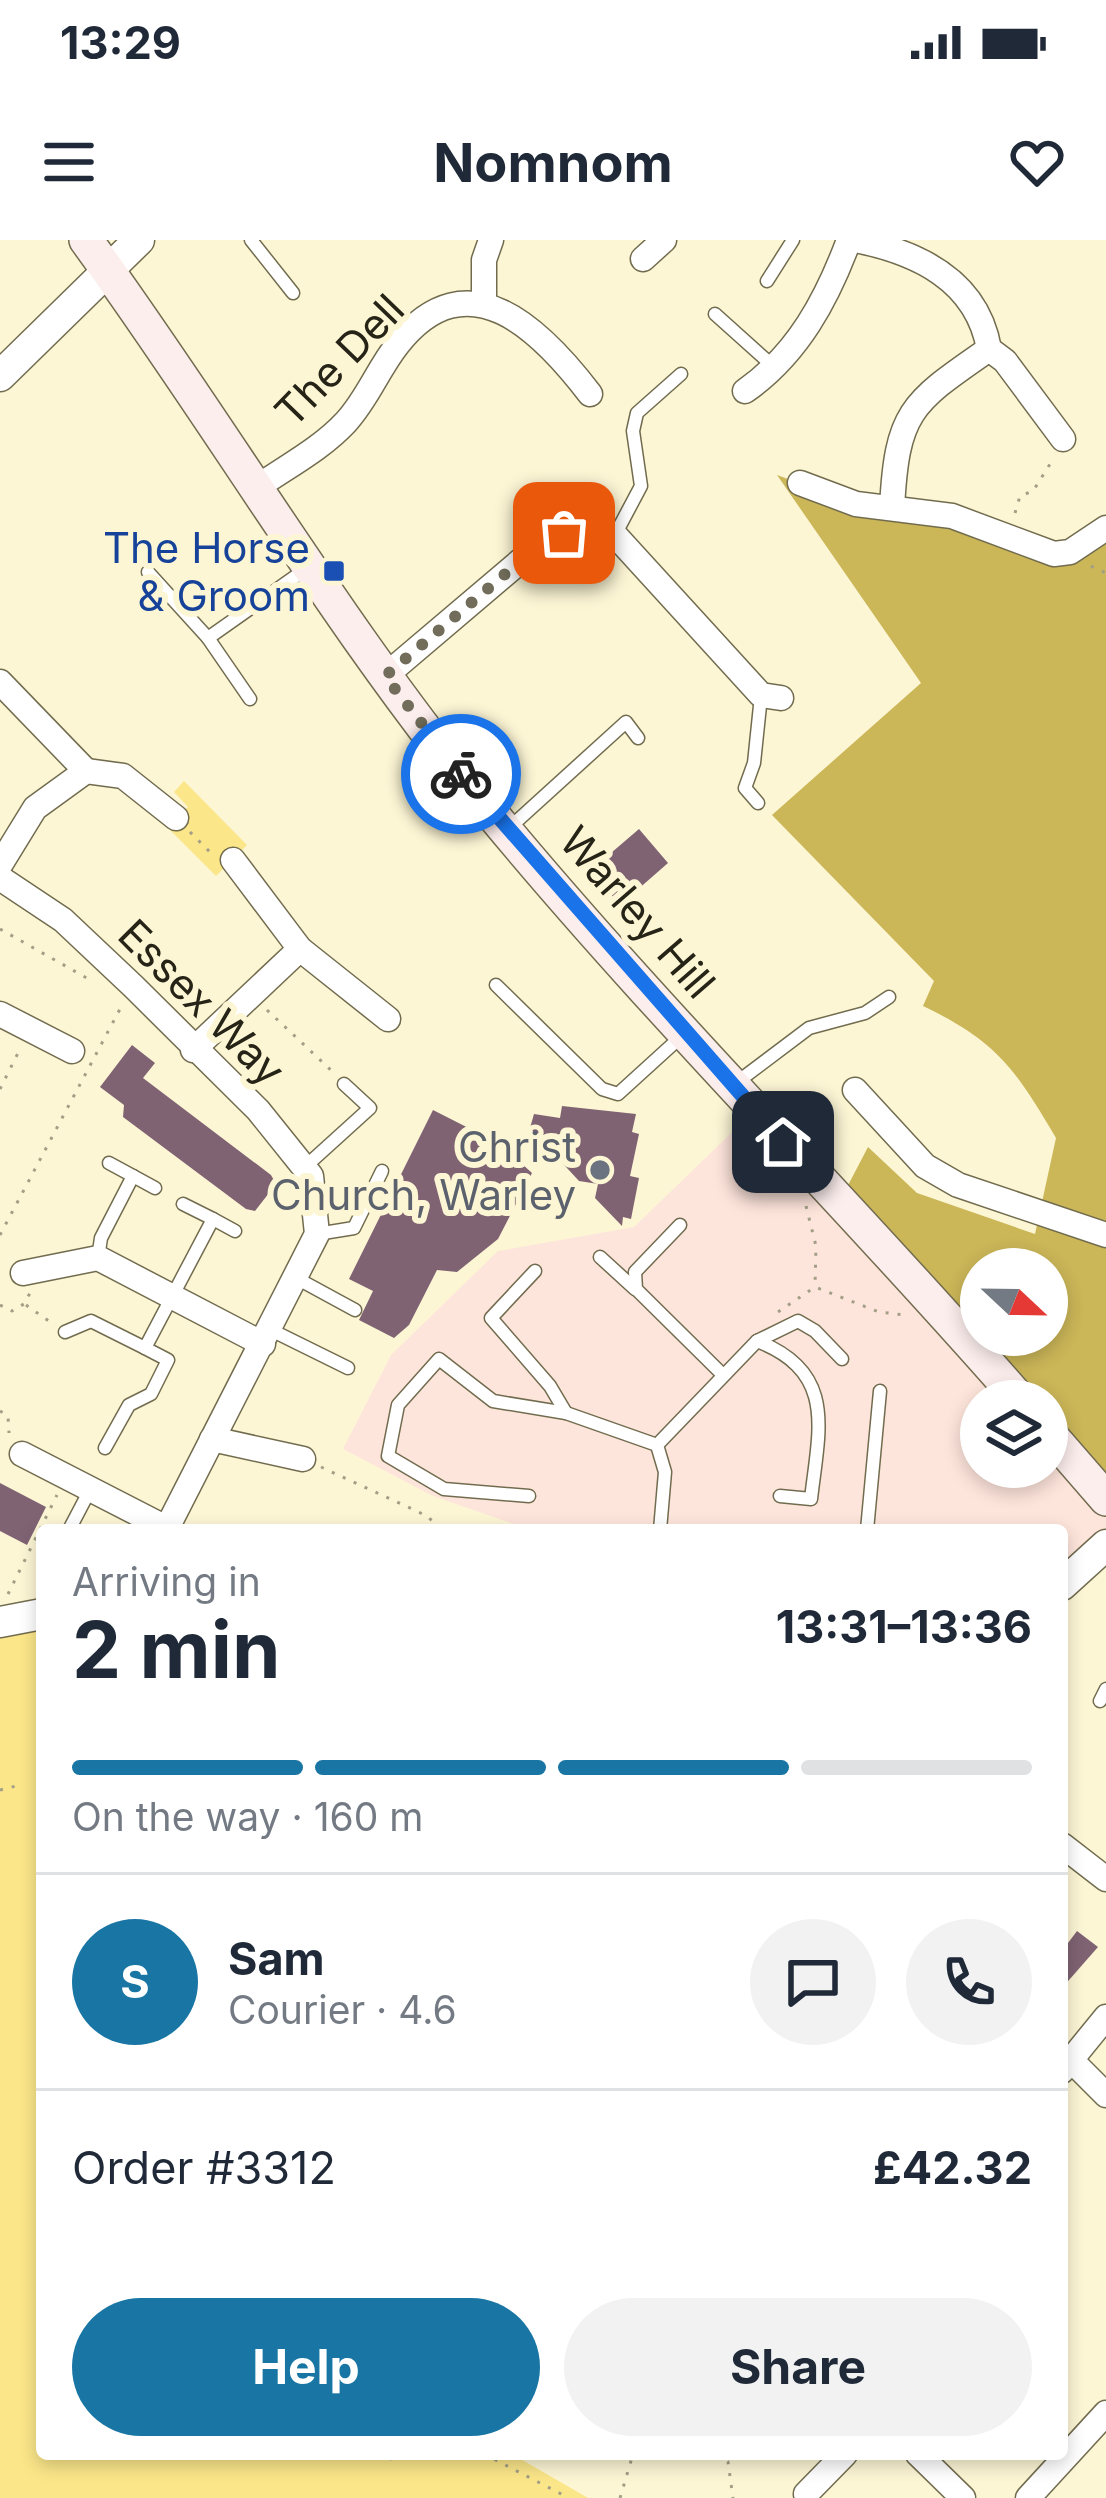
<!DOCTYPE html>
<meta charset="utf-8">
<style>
:root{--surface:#fff;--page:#f2f2f3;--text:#1f2937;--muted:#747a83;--line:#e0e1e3;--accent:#1976a4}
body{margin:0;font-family:Inter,sans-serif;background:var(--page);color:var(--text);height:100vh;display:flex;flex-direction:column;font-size:45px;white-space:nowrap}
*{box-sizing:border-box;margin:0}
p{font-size:39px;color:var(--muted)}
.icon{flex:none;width:66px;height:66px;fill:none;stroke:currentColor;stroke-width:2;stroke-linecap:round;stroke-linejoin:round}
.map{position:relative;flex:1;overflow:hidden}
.drawer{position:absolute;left:36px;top:1284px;width:1032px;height:936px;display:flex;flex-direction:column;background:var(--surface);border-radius:12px;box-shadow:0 6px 18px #0003}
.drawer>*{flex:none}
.needle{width:78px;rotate:112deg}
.controls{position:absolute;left:960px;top:1008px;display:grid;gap:24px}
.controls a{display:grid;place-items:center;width:108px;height:108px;border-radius:50%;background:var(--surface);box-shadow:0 6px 18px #0003;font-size:60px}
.pin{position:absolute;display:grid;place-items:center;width:102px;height:102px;color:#fff;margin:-51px;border-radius:24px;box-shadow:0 6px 18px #0006}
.courier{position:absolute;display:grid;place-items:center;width:120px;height:120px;margin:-60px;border:9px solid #1a73e8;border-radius:50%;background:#fff;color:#222;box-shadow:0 3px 15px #0007}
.summary em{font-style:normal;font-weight:700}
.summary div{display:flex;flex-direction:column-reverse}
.summary{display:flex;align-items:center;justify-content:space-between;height:204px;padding:0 36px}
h1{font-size:78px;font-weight:700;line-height:90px}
.bar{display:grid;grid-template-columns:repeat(4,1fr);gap:18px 12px;align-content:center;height:144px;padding:0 36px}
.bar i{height:15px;border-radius:9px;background:var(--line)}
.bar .on{background:var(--accent)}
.bar p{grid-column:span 4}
.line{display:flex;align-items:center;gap:30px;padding:0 36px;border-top:3px solid var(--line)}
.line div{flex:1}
.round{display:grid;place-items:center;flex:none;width:126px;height:126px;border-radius:63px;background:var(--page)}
.cta{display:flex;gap:24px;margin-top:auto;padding:24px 36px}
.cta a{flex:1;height:138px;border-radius:72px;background:var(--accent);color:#fff;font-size:48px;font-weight:700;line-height:138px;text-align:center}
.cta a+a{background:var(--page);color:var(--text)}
.status{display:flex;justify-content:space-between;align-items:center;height:84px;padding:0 60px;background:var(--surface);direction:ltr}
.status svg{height:33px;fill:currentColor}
header{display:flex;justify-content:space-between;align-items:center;height:156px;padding:0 36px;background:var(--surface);font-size:54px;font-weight:700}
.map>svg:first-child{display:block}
</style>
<div class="status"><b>13:29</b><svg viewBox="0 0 49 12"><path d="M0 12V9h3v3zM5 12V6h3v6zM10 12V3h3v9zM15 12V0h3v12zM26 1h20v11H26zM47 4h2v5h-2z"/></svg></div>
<header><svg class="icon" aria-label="menu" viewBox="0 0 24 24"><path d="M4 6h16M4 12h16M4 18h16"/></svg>Nomnom<svg class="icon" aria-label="heart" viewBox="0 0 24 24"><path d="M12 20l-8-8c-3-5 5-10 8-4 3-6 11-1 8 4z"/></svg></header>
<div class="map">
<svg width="1106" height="2258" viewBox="0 0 1106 2258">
<rect width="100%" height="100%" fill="#fdf6d5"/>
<!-- commercial -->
<polygon fill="#fee5dc" points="754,871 1021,1161 981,1161 981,1227 1047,1227 1047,1191 1106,1259 1106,1305 1062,1345 1062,1290 531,1290 433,1256 343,1209 391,1115 498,1011 634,987"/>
<!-- green -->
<g fill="#fbe689">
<polygon points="184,541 247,605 216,636 167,587 188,567 174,552"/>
<polygon points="42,1374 42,2214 512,2214 588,2258 0,2258 0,1382"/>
</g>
<!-- forest -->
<path fill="#cbb658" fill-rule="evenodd" d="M 777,235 L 856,264 L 1054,314 L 1106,288 L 1106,1237 L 1047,1173 L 1047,1161 L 1036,1161 L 844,953 L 868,907 L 917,953 L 1035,994 L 1056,898 C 1015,829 998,802 923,766 L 934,741 L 772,575 L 921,443 ZM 981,1029 L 1047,1029 L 1047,1095 L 981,1095 Z"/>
<!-- building -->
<g fill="#7f6373">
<polygon points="639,589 668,623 620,665 590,631"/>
<polygon points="132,805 155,823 143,838 271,935 276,944 255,971 246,969 123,877 124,865 100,847"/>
<polygon points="562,866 636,874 632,892 639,894 630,936 639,938 631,979 623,977 622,986 595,958 598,944 579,941 530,888 534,874 560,878"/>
<polygon points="433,870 500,904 532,933 498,999 457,1032 437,1030 409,1085 394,1098 359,1080 373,1051 349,1039"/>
<polygon points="0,1243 46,1267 27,1305 0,1291"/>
<polygon points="1077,1691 1098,1707 1062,1748 1062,1711"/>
</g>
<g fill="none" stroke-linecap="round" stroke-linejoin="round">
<defs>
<g id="service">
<polyline points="251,0 293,53"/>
<polyline points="767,41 793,0"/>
<polyline points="715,74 774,127"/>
<polyline points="615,295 641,246 633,191 637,173 681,134"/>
<polyline points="148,332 208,398 306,329"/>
<polyline points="208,398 250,459"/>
<polyline points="758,563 745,548 754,523 761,456"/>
<polyline points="507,590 626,482 638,498"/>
<polyline points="496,745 602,849 618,854 684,794"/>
<polyline points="736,843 809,788 865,773 889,757"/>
<polyline points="109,923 133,936"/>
<polyline points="306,926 370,868 344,844"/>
<polyline points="183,964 213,979"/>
<polyline points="680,985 635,1032 636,1049 722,1134"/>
<polyline points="317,994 354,988 382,931"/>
<polyline points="600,1017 635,1049"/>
<polyline points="98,1018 101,998 133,936 155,948"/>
<polyline points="535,1031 491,1078 550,1146 566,1173"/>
<polyline points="298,1039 355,1070"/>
<polyline points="271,1090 348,1128"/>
<polyline points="65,1092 91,1081 145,1108"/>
<polyline points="757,1101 798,1081 815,1091 842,1119"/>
<polyline points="105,1208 129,1165 151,1154 168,1120 145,1108 213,979 235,991"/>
<polyline points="529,1256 444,1249 388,1216 398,1165 439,1119 493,1161 566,1173 657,1205"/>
<polyline points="69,1290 90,1250"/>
<path d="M 660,1290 L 665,1232 L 657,1205 L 757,1101 C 837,1132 819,1189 811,1259 L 780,1256"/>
<polyline points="867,1290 880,1151"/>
<polyline points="1100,1461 1106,1449"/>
</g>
<g id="minor">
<path d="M 855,0 C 917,12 977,40 989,109 C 911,163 897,171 892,268"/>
<polyline points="643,19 664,0"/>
<polyline points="484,61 484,20 491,0"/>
<polyline points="989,109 1005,121 1063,199"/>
<path d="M 745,151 C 798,114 827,59 849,0"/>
<polyline points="800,243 856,264 952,276 1054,314 1070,312 1106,288"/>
<path d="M 256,248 C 286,227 321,209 346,182 C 368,158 378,129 398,104 C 468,16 541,90 590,154"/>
<polyline points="385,436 544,301 588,288 615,295 761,455 781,458"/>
<polyline points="0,442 86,531 35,568 0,625"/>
<polyline points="86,531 123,536 176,578"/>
<polyline points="233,620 300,709 388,779"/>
<polyline points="0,638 63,680 133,746 258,870 311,936 317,994 166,1290"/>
<polyline points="0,774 72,811"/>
<polyline points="193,810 300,709"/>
<polyline points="855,850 925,926 958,945 1106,995"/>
<polyline points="23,1033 98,1018 263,1104"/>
<polyline points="212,1199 303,1219"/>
<polyline points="22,1214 166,1288"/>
<polyline points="1062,1605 1106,1639"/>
<polyline points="1071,1820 1106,1855"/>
<polyline points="1062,1831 1106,1777"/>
<polyline points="918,2214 963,2258"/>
<polyline points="806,2254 845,2214"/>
<polyline points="1028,2258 1106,2173"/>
</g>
<g id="tertiary">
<polyline points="0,136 139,0"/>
<polyline points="1062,1345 1106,1305"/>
<polyline points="0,1382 42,1374"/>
</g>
<g id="secondary">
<path d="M 86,0 C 223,188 339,389 488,569 C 657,774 847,961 1021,1161"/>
<polyline points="1047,1191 1106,1259"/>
</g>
</defs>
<!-- service casing -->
<use href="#service" stroke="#726c4f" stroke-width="15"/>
<!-- minor casing -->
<use href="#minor" stroke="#726c4f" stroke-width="27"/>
<!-- tertiary casing -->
<use href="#tertiary" stroke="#726c4f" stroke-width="33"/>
<!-- secondary casing -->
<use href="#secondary" stroke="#726c4f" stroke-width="36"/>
<!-- path -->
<g stroke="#a39e86" stroke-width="3" stroke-dasharray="3 9" stroke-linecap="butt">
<polyline points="1015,273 1020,256 1033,251 1052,221"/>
<polyline points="1091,326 1106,333"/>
<polyline points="190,592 213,615"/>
<polyline points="0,689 92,741"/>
<polyline points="267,770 334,833"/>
<polyline points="0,849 21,807"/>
<polyline points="806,966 816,1006 815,1045"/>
<polyline points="0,995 120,769"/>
<polyline points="0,1065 12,1071 24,1064 30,1053"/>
<polyline points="26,1065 53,1084"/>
<polyline points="778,1072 815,1047 879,1072 905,1075"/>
<polyline points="0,1171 8,1176 9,1193"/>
<polyline points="321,1227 425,1275 444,1290"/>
<polyline points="8,1354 57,1255"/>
<polyline points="0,1550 16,1546"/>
<polyline points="484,2214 569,2258"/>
<polyline points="718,2214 728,2222 733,2258"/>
<polyline points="390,2220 393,2214"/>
<polyline points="620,2258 633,2214"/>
</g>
<!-- service -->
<use href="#service" stroke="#fff" stroke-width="12"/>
<!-- minor -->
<use href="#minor" stroke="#fff" stroke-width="24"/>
<!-- tertiary -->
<use href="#tertiary" stroke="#fff" stroke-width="30"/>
<!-- secondary -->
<use href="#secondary" stroke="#fceeed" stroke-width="33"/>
</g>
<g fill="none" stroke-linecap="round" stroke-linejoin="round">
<!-- done -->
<polyline stroke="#716d5a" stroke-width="12" stroke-dasharray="0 21.6" points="461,534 385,436 544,301 564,293"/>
<!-- route -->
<polyline stroke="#1a73e8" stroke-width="15" points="461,534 783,902"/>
</g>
<!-- markers -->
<rect fill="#1a4fb4" stroke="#fdf6d5" stroke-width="4.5" x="322" y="319" width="24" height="24" rx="6"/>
<circle fill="#6b7280" stroke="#fdf6d5" stroke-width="4.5" cx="600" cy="930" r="12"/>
<g text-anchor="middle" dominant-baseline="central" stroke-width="12" stroke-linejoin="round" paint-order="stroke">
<!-- street labels -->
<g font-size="42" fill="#262317" stroke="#fdf6d5">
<text transform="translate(339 120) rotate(-46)">The Dell</text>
<text transform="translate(638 672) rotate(49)">Warley Hill</text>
<text transform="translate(202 762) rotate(45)">Essex Way</text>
</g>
<!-- transit labels -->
<g font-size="42" fill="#164399" stroke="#fdf6d5" text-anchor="end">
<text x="310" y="307">The Horse<tspan x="310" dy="48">&amp; Groom</tspan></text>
</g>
<!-- worship labels -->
<g font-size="42" fill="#5b616d" stroke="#fdf6d5" text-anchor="end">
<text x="576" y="906">Christ<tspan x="576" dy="48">Church, Warley</tspan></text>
</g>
</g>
</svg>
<div class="controls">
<a><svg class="needle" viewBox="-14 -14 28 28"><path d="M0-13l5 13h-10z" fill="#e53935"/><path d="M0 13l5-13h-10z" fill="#747a83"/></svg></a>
<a><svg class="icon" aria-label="layers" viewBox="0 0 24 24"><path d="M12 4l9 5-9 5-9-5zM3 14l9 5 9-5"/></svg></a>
</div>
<div class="pin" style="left:564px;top:293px;background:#ea580c"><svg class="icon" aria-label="bag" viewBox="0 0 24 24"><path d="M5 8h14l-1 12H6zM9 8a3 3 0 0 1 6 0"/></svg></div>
<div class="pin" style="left:783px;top:902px;background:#1f2937"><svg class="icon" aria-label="home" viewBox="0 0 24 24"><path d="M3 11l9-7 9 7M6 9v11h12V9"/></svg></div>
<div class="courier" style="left:461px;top:534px"><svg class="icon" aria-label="bike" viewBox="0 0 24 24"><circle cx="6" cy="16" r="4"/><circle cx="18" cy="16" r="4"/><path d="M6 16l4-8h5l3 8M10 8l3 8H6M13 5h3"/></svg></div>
<section class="drawer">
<div class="summary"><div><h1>2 min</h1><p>Arriving in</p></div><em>13:31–13:36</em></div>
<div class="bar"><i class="on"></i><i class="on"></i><i class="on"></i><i></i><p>On the way · 160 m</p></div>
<div class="line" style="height:216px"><b class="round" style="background:var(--accent);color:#fff">S</b><div><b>Sam</b><p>Courier · 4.6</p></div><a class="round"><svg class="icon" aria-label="chat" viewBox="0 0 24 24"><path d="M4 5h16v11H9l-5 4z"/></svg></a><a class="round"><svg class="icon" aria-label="phone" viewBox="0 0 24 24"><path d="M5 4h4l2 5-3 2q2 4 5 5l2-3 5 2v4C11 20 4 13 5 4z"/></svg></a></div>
<div class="line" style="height:156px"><div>Order #3312</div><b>£42.32</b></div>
<div class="cta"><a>Help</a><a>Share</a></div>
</section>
</div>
